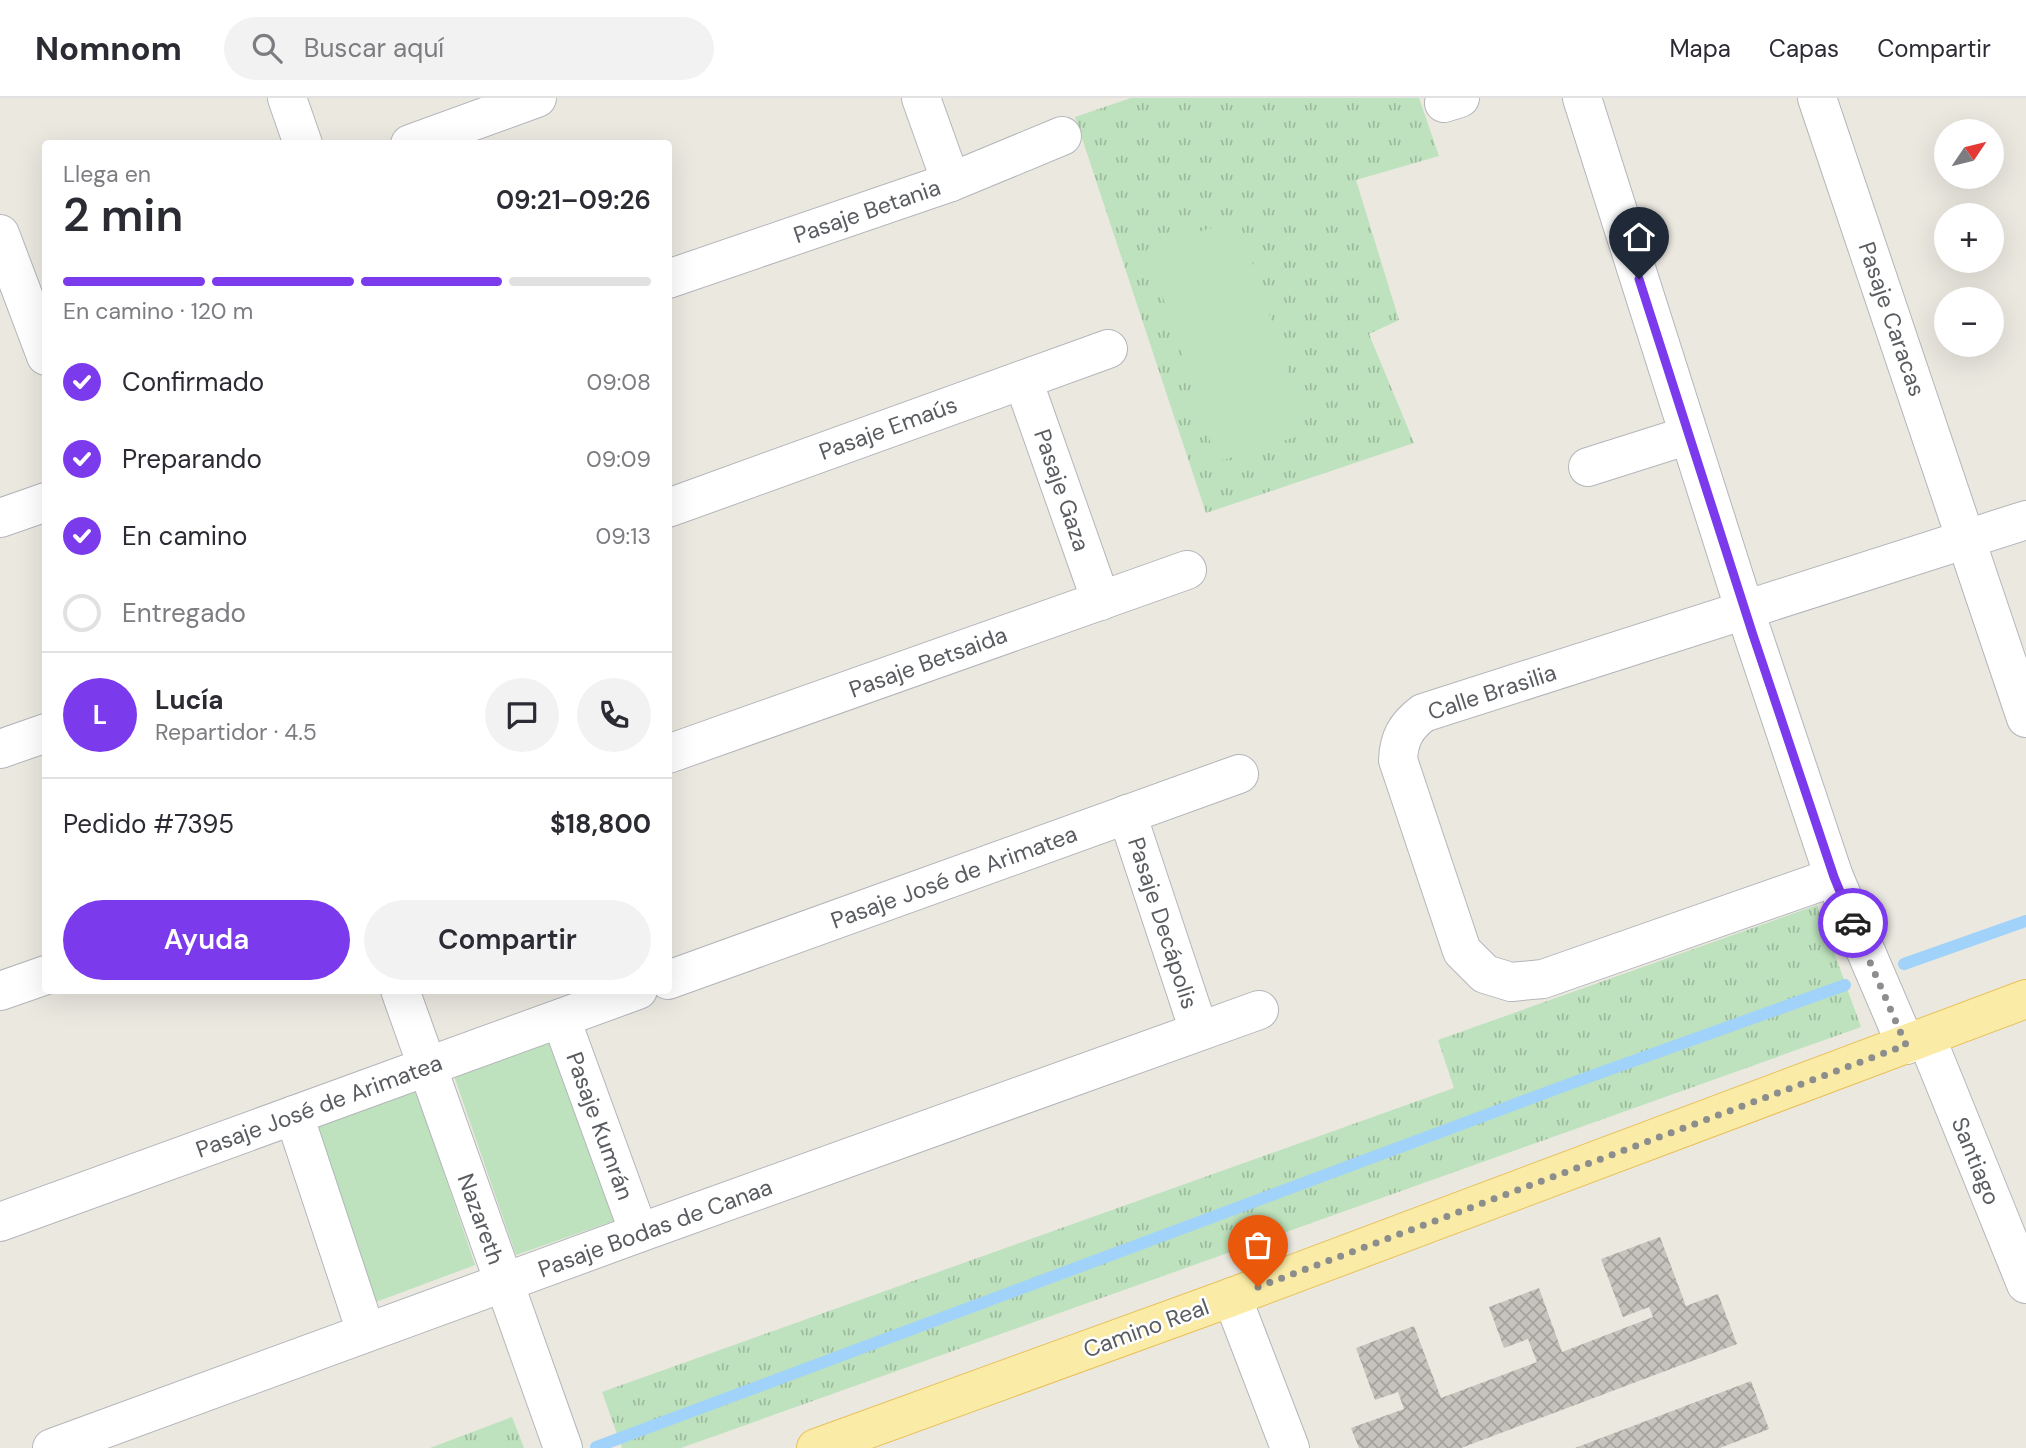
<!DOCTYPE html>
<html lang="es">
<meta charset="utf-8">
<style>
:root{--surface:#fff;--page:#f2f2f3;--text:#2b2b33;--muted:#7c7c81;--line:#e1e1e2;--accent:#7c3aed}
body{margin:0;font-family:"DM Sans",sans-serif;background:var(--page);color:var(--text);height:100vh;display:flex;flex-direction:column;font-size:26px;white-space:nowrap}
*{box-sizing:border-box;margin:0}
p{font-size:23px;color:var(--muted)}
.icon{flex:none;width:38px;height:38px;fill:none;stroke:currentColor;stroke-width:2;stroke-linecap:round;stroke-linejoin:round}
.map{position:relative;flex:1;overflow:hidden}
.drawer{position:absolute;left:42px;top:42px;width:630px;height:854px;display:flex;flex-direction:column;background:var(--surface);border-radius:7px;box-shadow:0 7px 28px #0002}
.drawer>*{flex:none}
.needle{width:46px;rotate:55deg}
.tools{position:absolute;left:1934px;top:21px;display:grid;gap:14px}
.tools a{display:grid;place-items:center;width:70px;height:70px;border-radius:50%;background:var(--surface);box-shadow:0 7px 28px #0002;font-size:35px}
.pin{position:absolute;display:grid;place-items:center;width:60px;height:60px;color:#fff;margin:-72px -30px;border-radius:50% 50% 50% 0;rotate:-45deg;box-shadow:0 0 7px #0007}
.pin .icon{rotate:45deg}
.courier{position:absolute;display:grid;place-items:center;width:70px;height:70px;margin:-35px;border:5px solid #7c3aed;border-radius:50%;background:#fff;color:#222;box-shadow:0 2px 9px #0007}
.summary em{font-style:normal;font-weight:600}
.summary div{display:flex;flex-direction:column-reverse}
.summary{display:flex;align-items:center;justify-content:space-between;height:119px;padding:0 21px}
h1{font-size:46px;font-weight:600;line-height:52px}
.bar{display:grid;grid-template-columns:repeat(4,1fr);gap:10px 7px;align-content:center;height:84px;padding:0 21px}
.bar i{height:9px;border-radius:5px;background:var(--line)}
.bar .current{background:var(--accent)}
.bar p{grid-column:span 4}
.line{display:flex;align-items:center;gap:18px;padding:0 21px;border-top:2px solid var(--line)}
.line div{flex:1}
.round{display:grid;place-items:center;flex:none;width:74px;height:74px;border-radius:37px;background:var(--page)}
ol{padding:0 21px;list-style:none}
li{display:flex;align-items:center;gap:21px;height:77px}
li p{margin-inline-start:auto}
li .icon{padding:7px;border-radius:50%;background:var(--accent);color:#fff;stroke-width:4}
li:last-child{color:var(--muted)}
li i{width:38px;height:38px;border:4px solid var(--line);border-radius:50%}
.action{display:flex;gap:14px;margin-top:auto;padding:14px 21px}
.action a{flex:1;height:80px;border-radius:42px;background:var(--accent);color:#fff;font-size:28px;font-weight:600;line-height:80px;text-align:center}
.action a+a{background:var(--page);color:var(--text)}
header{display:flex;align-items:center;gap:42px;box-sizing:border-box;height:98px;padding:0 35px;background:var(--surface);border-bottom:2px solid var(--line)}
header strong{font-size:33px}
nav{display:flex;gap:38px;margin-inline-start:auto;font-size:24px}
.search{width:490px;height:63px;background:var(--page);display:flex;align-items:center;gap:18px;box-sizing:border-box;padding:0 24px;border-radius:38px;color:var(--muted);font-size:26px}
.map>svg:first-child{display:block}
</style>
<header>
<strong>Nomnom</strong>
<div class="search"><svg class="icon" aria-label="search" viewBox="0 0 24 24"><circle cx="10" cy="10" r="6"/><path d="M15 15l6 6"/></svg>Buscar aquí</div>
<nav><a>Mapa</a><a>Capas</a><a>Compartir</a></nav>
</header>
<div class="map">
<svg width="2026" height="1350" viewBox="0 0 2026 1350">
<defs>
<pattern id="grass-tufts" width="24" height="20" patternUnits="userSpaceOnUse" patternTransform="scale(1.75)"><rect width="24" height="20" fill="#bde2bd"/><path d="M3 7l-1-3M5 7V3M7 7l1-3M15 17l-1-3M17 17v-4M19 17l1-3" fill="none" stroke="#9dba9d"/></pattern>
<pattern id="building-cross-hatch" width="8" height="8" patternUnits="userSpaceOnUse" patternTransform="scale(1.75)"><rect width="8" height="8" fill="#c6c3bd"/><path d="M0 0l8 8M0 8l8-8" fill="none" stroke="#a4a29d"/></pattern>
</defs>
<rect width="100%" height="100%" fill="#ebe8e0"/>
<!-- grass -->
<g fill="url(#grass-tufts)">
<polygon points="1131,0 1419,0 1439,58 1356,82 1399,222 1369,236 1414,345 1206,415 1075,19"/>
<polygon points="1817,807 1861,929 681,1350 622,1350 602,1294 1454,990 1438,942"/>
<polygon points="512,1319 524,1350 430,1350"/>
</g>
<!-- park -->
<g fill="#bde2bd">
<polygon points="1238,121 1308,335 1217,364 1147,151"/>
<polygon points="554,943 616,1122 516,1157 454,978"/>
<polygon points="415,988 475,1167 376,1204 314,1024"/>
</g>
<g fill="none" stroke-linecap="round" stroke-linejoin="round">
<!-- stream -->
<g stroke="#a1d3fa" stroke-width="12">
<polyline points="1904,866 2026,823"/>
<polyline points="596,1349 1572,985 1845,887"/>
</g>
</g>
<!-- building -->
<g fill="url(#building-cross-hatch)">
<polygon points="1660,1139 1686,1208 1718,1196 1737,1246 1461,1350 1359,1350 1351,1330 1404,1311 1398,1294 1375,1302 1356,1250 1414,1228 1441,1300 1537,1264 1528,1241 1504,1250 1489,1209 1539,1190 1562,1254 1653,1219 1649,1209 1623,1219 1601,1161"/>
<polygon points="1751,1283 1769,1331 1720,1350 1575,1350"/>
</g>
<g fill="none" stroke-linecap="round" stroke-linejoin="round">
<defs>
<g id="minor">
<polyline points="287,0 303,46"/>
<polyline points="921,0 951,84"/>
<polyline points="1582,0 1745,513 1834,779 1906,947"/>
<polyline points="1817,0 2026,620"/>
<polyline points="1444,5 1460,0"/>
<polyline points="410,46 537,0"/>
<polyline points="0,136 46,258"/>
<polyline points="668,181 951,84 1062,38"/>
<polyline points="1023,282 1101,503"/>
<polyline points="1588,369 1689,337"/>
<polyline points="668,410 1108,251"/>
<polyline points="0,420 46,404"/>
<polyline points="0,651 46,635"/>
<polyline points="668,656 1187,472"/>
<polyline points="1127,716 1199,933"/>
<path d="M 1834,779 L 1543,881 L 1511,884 L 1485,876 L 1462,853 L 1398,662 C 1399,640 1406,628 1423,615 L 2026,422"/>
<polyline points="668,882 1239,676"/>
<polyline points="400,892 563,1350"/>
<polyline points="0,893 46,877"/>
<polyline points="561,921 639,1135"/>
<polyline points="1926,939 2026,1186"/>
<polyline points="294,1017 366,1234"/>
<polyline points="0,1124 638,892"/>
<polyline points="1232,1199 1290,1350"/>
<polyline points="52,1350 639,1135 1259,912"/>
</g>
<polyline id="major" points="816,1350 1232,1199 2026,901"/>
</defs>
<!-- minor casing -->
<use href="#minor" stroke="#b3b6ba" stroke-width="40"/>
<!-- major casing -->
<use href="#major" stroke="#e9c15b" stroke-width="40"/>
<!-- minor -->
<use href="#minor" stroke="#fff" stroke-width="38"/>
<!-- major -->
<use href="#major" stroke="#faeca6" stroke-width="38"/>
</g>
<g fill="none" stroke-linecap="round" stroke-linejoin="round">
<!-- done -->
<polyline stroke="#8c8d8d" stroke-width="7" stroke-dasharray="0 12.6" points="1258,1189 1906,947 1853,825"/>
<!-- route -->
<polyline stroke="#7c3aed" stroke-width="9" points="1639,181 1753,537 1834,779 1853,825"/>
</g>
<g text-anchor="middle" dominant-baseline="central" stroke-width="5" stroke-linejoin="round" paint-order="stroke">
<!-- street labels -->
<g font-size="23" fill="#595c60" stroke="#fff">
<text transform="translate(867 113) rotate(-19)">Pasaje Betania</text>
<text transform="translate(1892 221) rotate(71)">Pasaje Caracas</text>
<text transform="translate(888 330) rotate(-20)">Pasaje Emaús</text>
<text transform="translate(1062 392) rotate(71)">Pasaje Gaza</text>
<text transform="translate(928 564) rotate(-20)">Pasaje Betsaida</text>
<text transform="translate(1492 594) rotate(-18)">Calle Brasilia</text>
<text transform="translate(954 779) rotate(-20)">Pasaje José de Arimatea</text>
<text transform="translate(1163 825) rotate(72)">Pasaje Decápolis</text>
<text transform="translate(319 1008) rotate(-20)">Pasaje José de Arimatea</text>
<text transform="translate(600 1028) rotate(70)">Pasaje Kumrán</text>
<text transform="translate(1976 1063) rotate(68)">Santiago</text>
<text transform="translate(481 1121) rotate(70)">Nazareth</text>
<text transform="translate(655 1130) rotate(-20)">Pasaje Bodas de Canaa</text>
<text transform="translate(1146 1230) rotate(-20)">Camino Real</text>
</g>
</g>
</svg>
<div class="tools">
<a><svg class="needle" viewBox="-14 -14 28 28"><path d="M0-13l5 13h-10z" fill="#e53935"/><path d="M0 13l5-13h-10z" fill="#7c7c81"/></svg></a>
<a>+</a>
<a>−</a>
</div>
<div class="pin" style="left:1258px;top:1189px;background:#ea580c"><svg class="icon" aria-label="bag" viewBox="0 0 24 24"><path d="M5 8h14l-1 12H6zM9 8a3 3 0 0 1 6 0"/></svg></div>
<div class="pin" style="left:1639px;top:181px;background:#1f2937"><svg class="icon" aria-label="home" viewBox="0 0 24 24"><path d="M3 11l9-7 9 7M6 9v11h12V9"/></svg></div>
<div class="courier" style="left:1853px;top:825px"><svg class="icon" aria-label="car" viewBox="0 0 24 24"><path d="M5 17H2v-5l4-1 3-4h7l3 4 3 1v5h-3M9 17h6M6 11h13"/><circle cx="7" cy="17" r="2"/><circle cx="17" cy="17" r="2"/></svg></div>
<section class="drawer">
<div class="summary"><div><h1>2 min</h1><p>Llega en</p></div><em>09:21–09:26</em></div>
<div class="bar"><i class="current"></i><i class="current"></i><i class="current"></i><i></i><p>En camino · 120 m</p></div>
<ol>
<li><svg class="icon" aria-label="check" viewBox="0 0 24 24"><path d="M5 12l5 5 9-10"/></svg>Confirmado<p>09:08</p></li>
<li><svg class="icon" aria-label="check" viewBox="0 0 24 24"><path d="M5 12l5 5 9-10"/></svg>Preparando<p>09:09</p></li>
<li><svg class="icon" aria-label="check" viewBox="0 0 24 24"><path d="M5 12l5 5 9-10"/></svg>En camino<p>09:13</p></li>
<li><i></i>Entregado</li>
</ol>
<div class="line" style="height:126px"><b class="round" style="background:var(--accent);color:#fff">L</b><div><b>Lucía</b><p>Repartidor · 4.5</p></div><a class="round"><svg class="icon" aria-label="chat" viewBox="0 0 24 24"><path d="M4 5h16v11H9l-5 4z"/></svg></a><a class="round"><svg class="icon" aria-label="phone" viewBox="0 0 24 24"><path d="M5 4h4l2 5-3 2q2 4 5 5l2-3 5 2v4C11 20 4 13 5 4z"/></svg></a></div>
<div class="line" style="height:91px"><div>Pedido #7395</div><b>$18,800</b></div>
<div class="action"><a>Ayuda</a><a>Compartir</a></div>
</section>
</div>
